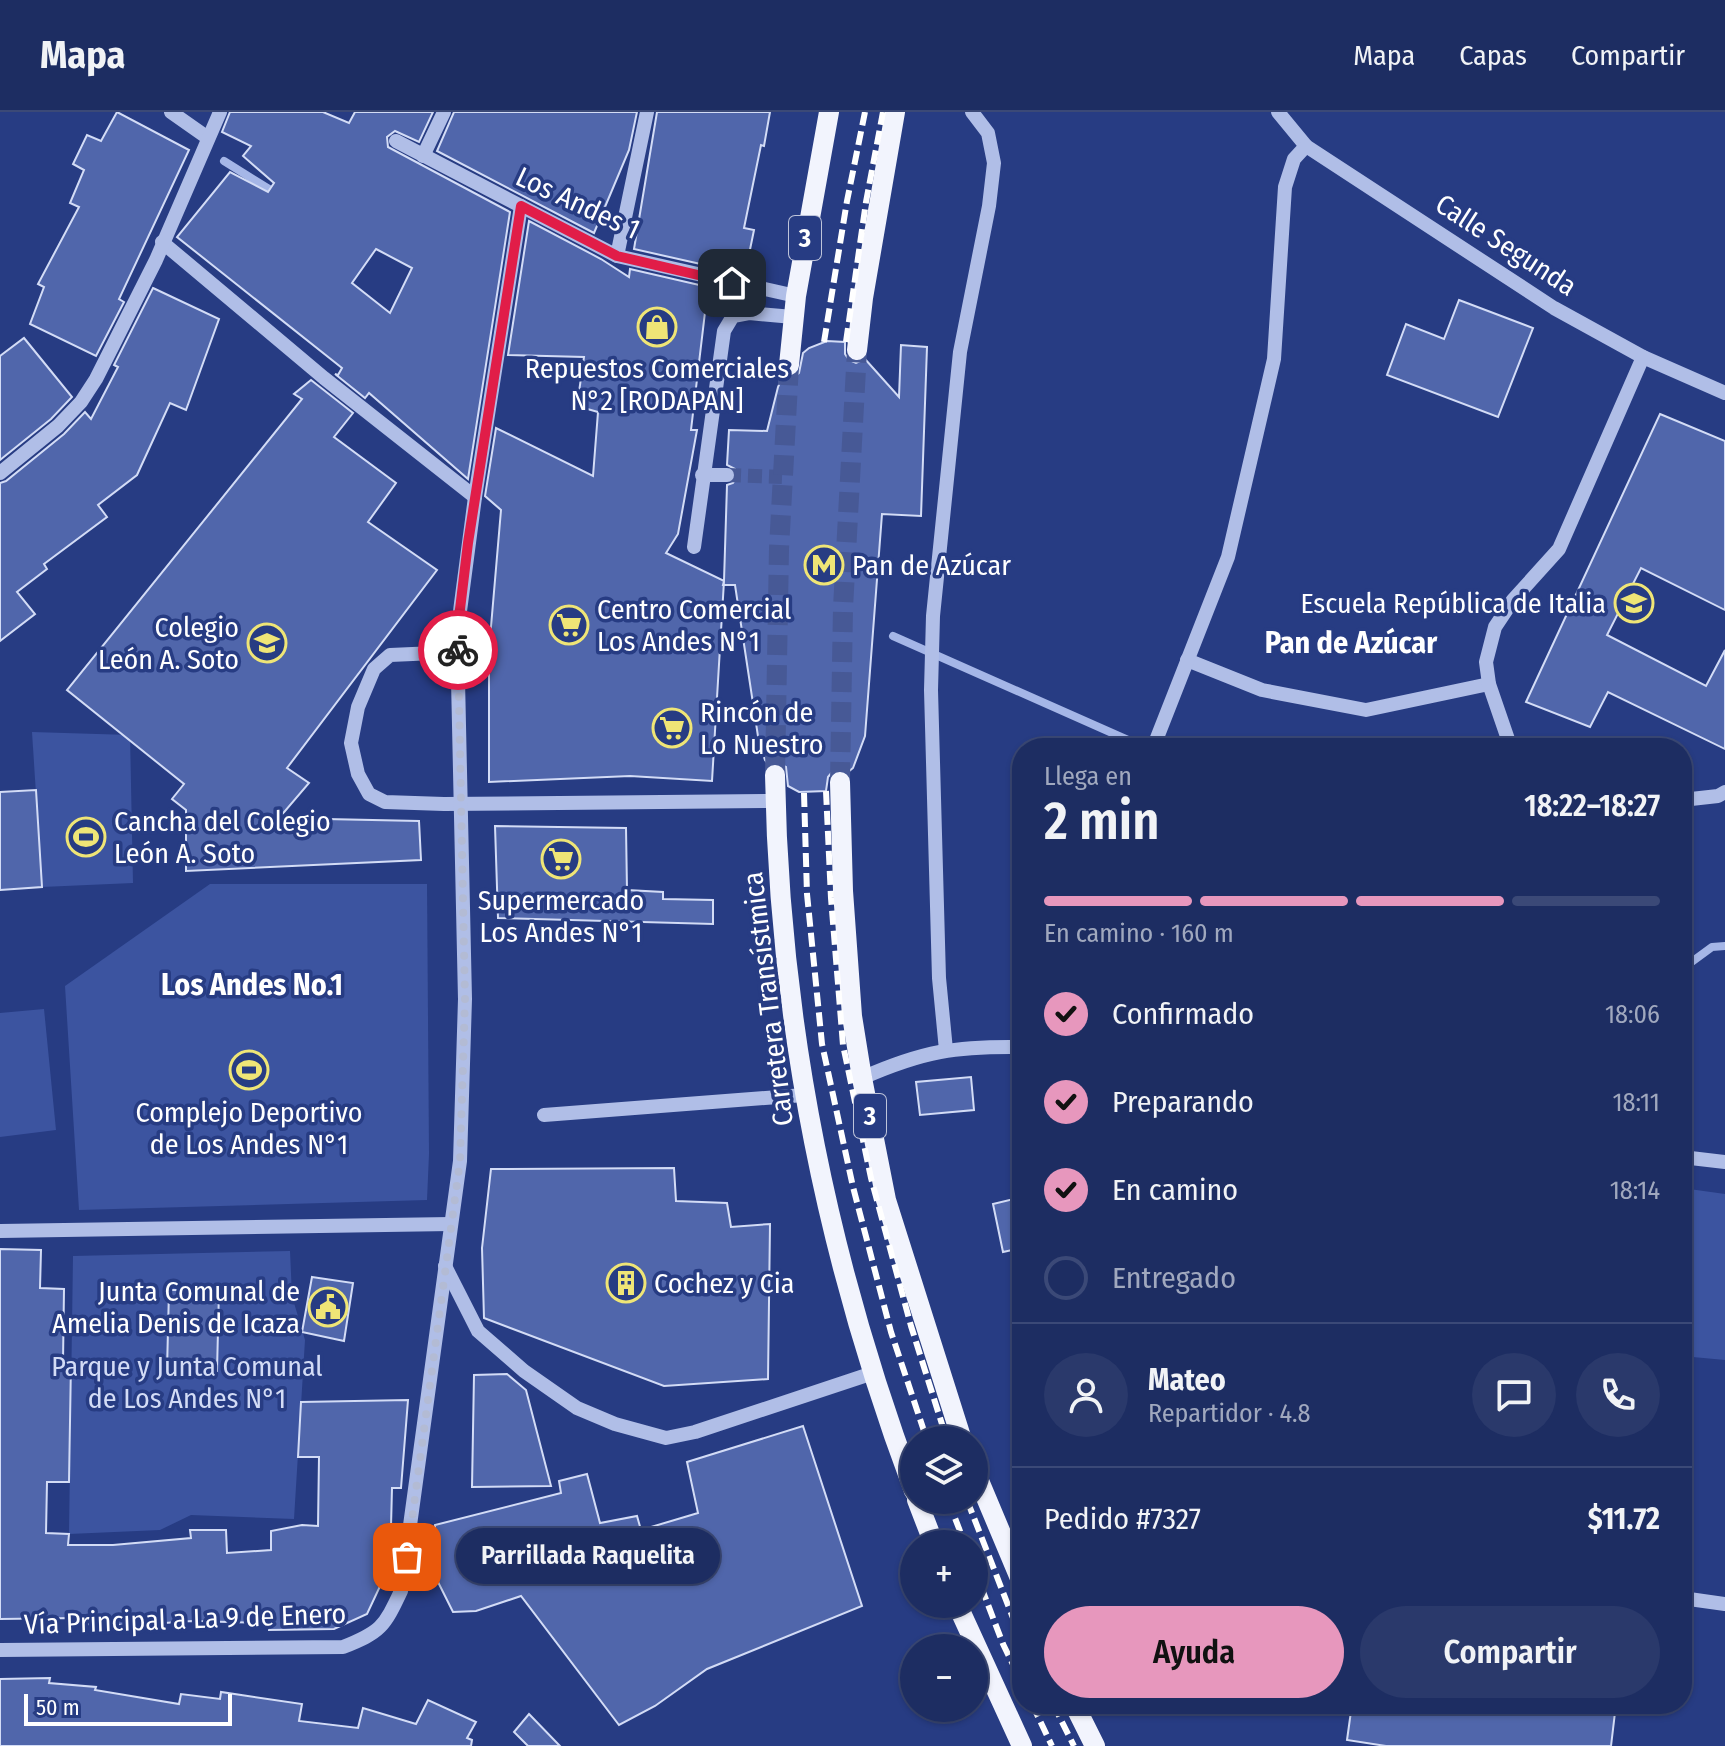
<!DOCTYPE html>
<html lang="es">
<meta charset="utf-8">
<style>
:root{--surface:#1d2d62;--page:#2a396b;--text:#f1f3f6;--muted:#a0a8be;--line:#3b4977;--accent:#e797bd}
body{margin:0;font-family:"Fira Sans Condensed",sans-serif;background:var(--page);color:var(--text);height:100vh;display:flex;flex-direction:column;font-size:30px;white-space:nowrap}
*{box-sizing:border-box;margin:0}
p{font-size:26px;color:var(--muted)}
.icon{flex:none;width:44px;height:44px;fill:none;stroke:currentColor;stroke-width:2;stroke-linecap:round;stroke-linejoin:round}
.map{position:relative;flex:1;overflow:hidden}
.side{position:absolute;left:1012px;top:626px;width:680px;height:976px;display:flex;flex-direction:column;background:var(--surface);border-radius:32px;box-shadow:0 2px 6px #0004,0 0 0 2px var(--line)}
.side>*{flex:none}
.fabs{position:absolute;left:900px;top:1314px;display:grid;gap:16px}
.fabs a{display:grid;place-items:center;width:88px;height:88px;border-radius:50%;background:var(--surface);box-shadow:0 2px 6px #0004,0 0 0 2px var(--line);font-size:40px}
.scale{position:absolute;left:24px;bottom:20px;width:208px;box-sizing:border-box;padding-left:8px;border:4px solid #fff;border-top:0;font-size:22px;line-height:28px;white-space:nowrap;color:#fff;-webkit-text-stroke:6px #273c83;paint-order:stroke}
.pin{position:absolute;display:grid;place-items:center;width:68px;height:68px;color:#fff;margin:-34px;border-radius:16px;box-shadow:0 4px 12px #0006}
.courier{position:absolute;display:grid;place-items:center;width:80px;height:80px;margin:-40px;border:6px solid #e11d48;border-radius:50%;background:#fff;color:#222;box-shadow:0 2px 10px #0007}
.bubble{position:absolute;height:56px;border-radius:28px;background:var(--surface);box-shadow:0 2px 6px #0004,0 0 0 2px var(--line);font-size:26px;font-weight:600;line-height:56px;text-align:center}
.headline em{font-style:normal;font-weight:600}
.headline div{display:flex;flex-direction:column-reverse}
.headline{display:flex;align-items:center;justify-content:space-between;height:136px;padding:0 32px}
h1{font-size:52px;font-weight:600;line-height:60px}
.bar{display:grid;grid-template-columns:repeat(4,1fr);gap:12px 8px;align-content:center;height:96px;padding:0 32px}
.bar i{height:10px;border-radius:6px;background:var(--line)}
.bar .active{background:var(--accent)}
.bar p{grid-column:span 4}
.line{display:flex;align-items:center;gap:20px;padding:0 32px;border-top:2px solid var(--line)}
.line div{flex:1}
.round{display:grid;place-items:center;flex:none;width:84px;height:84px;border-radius:42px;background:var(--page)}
ol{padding:0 32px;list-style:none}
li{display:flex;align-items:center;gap:24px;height:88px}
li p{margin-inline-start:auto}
li .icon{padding:8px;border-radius:50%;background:var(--accent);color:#111;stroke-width:4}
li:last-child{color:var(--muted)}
li i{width:44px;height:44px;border:4px solid var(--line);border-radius:50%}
.button{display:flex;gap:16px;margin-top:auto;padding:16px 32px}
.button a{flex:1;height:92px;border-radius:48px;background:var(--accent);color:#111;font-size:32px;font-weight:600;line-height:92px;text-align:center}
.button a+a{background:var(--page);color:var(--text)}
header{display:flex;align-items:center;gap:48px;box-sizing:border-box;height:112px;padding:0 40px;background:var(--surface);border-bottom:2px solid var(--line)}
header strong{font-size:38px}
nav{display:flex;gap:44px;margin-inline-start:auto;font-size:28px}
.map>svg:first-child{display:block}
</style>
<header>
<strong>Mapa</strong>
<nav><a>Mapa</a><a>Capas</a><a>Compartir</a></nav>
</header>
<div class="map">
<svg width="1725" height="1634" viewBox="0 0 1725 1634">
<rect width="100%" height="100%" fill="#273c83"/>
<!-- green -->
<g fill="#3c54a0">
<polygon points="32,620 130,623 133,771 42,775"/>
<polygon points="210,772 427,772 429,1042 427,1088 79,1098 65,874"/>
<polygon points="44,897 56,1018 0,1025 0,901"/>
<polygon points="1682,1076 1725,1082 1725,1248 1682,1244"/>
<polygon points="290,1139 292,1184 305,1228 294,1407 191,1403 160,1418 69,1422 73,1144"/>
</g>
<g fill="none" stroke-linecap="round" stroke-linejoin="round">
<!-- stream -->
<g stroke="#a5b6e7" stroke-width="8">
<polyline points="224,49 277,82"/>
<polyline points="893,524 1146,636"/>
<polyline points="1682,857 1712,835 1725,834"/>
</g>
</g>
<!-- building -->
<g fill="#5066ab" stroke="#d3dcf6" stroke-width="2" fill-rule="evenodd">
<polygon points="117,0 189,38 119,187 124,190 96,244 30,212 44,175 38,172 79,95 70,91 84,58 73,52 87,23 101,29"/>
<path d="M 230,0 L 323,0 L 349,11 L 355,0 L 433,0 L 419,30 L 395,19 L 387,25 L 388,35 L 510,100 L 468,367 L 369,281 L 365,286 L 335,262 L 338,263 L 342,256 L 177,125 L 230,60 L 268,80 L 274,71 L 243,44 L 251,34 L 222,20 ZM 376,137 L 412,156 L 390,201 L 352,171 Z"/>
<polygon points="454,0 637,0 629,38 594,121 437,39"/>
<polygon points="657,0 770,0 764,34 761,33 744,116 754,118 745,162 634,137"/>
<polygon points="529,109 601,147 629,165 630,157 708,175 691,318 697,318 678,422 666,441 724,469 727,373 733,371 737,364 735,357 727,353 729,318 767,319 778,275 783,264 794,265 799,261 803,241 809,236 827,229 845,230 845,242 849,248 856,251 865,247 899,285 901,233 927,235 921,404 882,402 865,624 853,656 848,660 840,657 833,659 828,665 826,679 799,680 788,674 786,655 775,650 768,652 765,648 759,631 735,473 723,473 724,469 712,669 630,664 489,670 489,538 501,398 485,384 496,316 593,364 598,300 577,294 584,245 508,243"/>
<polygon points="153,176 219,207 186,298 170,291 137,363 98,393 107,405 44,452 47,457 17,480 35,502 0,529 0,371 6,369 64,322 85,300 91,307 118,255 114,253"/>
<polygon points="1459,188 1533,216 1498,305 1387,263 1406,212 1444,227"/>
<polygon points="24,226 72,285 51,307 0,348 0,244"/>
<polygon points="311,268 353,301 334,325 396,371 368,410 437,458 287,656 309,671 279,706 419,709 421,748 186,759 186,698 172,687 184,672 67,578 302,287 294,282"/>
<polygon points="1660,302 1725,329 1725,498 1641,456 1607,523 1706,574 1725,538 1725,637 1608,580 1590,615 1526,590"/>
<polygon points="36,678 42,775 0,778 0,680"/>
<polygon points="495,714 626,716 627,778 663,780 663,787 713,788 713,812 498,806"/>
<polygon points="971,965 974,998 920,1003 916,970"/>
<polygon points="674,1056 676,1089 727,1091 731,1115 770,1112 768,1267 664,1274 484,1206 482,1136 491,1057"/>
<polygon points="1022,1085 1022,1136 1003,1140 993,1092"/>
<polygon points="0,1137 41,1138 40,1176 64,1177 63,1250 71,1250 69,1370 47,1370 46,1421 69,1422 68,1433 113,1433 191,1426 190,1418 226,1418 227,1441 271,1438 271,1419 302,1413 318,1414 319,1345 298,1345 301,1290 408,1288 401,1376 392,1376 390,1453 367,1502 334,1517 269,1518 269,1511 192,1509 137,1513 75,1512 75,1506 0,1507"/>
<polygon points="312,1165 353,1171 344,1229 302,1220"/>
<polygon points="169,1178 219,1178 217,1259 167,1258"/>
<polygon points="507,1262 526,1278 551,1374 472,1375 474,1263"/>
<polygon points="803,1314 862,1494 707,1557 655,1594 619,1613 521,1484 476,1499 453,1500 435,1464 435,1413 561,1381 559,1369 587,1362 600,1411 637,1404 641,1418 698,1401 687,1350"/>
<polygon points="50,1566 49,1571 96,1575 95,1578 179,1592 181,1582 220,1587 221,1580 302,1592 299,1609 358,1616 363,1596 416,1612 428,1588 476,1610 467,1626 472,1628 471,1634 0,1634 0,1567"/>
<polygon points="1352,1592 1616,1592 1611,1634 1386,1634 1347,1628"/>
<polygon points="529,1602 560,1634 528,1634 514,1620"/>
</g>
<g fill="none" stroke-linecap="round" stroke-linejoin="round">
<!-- minor-tunnel -->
<polyline stroke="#475996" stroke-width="14" stroke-dasharray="14 7" stroke-linecap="butt" points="727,363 782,365"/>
<!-- major-tunnel -->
<g stroke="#475996" stroke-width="20" stroke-dasharray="20 10" stroke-linecap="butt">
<polyline points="775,663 779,437 789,253"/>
<polyline points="840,670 843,496 857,238"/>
</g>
<!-- minor -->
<g stroke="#b0bee7" stroke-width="14">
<polyline points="171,0 208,26"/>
<polyline points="1278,0 1306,34 1554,196 1643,245 1725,281"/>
<polyline points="396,29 617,144 796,184"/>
<polyline points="423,44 444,0"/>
<polyline points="162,130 324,266 475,385"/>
<polyline points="617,144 647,0"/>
<polyline points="0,361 58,314 81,290 96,267 156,148 220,0"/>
<polyline points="702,363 727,363"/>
<polyline points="694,435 724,219 733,204 749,201 793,205"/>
<polyline points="458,540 390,543 374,557 358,595 351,631 358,662 369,682 385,690 444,692 775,689"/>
<polyline points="1187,548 1262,578 1366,598 1489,572"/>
<polyline points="1153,636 1228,445 1274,247 1285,75 1294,47 1306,34"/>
<polyline points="1511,636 1489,572 1486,550 1495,515 1513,488 1559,437 1643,245"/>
<polyline points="1682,688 1718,684 1725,680"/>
<polyline points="946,938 939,866 931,578 933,504 960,240 989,94 994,51 988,21 972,0"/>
<path d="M 862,966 C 923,939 956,934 1022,935"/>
<polyline points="544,1003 804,983"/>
<polyline points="1682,1045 1725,1050"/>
<polyline points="0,1119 451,1112"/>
<polyline points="445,1154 478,1219 524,1259 577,1296 615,1312 666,1326 695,1320 873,1261"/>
<polyline points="1682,1486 1725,1492"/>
<path d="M 0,1538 L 343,1535 C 381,1520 384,1515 401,1479 L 460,1049 L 465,887 L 457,522 L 475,385 L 521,94"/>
</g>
<!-- major -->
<g stroke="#f2f4fd" stroke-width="20">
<polyline points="857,238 863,186 895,0"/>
<polyline points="789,253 796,184 829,0"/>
<path d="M 775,663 C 779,908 828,1150 914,1379"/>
<polyline points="840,670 843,779 852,904 862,966 886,1088 962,1328"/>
<polyline points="974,1357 1022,1471"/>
<polyline points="917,1388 934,1432"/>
<polyline points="957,1492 1022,1634"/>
<polyline points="1074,1592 1095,1634"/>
</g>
<!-- rail -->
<g stroke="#fff" stroke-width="6" stroke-dasharray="14 6" stroke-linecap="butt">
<polyline points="824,230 847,89 865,0"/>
<polyline points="846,230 866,90 883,0"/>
<polyline points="826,679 831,786 843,933 871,1066 911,1214 947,1328"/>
<polyline points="804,681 807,782 822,932 853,1075 891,1220 927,1328"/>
<polyline points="948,1388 965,1432"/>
<polyline points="967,1388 1022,1529"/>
<polyline points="974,1456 1003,1532 1022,1571"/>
<polyline points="1032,1592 1052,1634"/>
<polyline points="1053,1592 1074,1634"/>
</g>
</g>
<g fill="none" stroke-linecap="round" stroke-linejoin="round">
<!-- done -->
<polyline stroke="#b3bbd4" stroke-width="8" stroke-dasharray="0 14.4" points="407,1445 460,1049 465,887 458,538"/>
<!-- route -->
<polyline stroke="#e11d48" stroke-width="10" points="458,538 457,522 468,431 521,94 617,144 732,171"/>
</g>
<!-- icons -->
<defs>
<symbol id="shop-ring" viewBox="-11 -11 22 22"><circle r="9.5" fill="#273c83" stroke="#efe576" stroke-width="1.5"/><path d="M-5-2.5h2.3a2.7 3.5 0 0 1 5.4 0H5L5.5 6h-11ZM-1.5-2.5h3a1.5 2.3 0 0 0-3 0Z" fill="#efe576"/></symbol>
<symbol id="metro-ring" viewBox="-11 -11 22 22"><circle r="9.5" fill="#273c83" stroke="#efe576" stroke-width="1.5"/><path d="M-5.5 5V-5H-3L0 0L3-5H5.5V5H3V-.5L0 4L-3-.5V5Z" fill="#efe576"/></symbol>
<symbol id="school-ring" viewBox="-11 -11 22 22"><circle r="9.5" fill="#273c83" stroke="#efe576" stroke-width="1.5"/><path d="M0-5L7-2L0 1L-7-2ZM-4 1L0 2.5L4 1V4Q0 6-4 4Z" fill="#efe576"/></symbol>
<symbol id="supermarket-ring" viewBox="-11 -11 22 22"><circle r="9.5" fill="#273c83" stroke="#efe576" stroke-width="1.5"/><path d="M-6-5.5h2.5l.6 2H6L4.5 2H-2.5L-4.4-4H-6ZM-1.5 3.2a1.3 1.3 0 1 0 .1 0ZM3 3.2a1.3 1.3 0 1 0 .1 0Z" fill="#efe576"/></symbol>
<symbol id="stadium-ring" viewBox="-11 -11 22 22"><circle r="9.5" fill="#273c83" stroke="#efe576" stroke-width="1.5"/><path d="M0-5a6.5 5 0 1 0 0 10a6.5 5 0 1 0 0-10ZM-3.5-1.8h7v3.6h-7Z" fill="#efe576"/></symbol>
<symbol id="building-ring" viewBox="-11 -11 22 22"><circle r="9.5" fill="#273c83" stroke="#efe576" stroke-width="1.5"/><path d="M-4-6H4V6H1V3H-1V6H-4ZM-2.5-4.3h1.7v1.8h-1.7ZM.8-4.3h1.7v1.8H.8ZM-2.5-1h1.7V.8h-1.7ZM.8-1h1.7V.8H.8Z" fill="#efe576"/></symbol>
<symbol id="civic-ring" viewBox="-11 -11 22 22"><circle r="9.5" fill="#273c83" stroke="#efe576" stroke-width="1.5"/><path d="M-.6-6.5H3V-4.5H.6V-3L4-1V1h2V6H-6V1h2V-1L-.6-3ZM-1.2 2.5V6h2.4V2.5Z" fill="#efe576"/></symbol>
</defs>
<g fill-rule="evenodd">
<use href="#shop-ring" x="635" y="193" width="44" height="44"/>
<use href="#metro-ring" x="802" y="431" width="44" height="44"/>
<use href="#school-ring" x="1612" y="469" width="44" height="44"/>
<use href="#supermarket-ring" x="547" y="491" width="44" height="44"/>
<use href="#school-ring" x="245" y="509" width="44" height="44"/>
<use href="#supermarket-ring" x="650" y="594" width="44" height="44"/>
<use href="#stadium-ring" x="64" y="703" width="44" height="44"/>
<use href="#supermarket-ring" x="539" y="725" width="44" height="44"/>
<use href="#stadium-ring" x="227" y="936" width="44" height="44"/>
<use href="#building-ring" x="604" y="1149" width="44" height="44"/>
<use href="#civic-ring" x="306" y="1173" width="44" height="44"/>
</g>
<g text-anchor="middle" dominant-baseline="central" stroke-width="7" stroke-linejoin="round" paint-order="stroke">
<!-- shield labels -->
<g fill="#273c83" stroke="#bec4da" stroke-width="2">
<rect x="789" y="104" width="32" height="44" rx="6"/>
<rect x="854" y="982" width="32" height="44" rx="6"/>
</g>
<g font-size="26" font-weight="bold" fill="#fff">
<text x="805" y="126">3</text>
<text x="870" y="1004">3</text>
</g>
<!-- street labels -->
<g font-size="28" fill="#fff" stroke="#273c83">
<text transform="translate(578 91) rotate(25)">Los Andes 1</text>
<text transform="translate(1506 133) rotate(33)">Calle Segunda</text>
<text transform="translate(768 887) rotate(-97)">Carretera Transístmica</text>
<text transform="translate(185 1507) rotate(-2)">Vía Principal a La 9 de Enero</text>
</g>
<!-- poi labels -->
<g font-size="28" fill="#fff" stroke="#273c83" text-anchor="start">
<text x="657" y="256" text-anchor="middle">Repuestos Comerciales<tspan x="657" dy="32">N°2 [RODAPAN]</tspan></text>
<text x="852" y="453">Pan de Azúcar</text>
<text x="1606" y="491" text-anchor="end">Escuela República de Italia</text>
<text x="597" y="497">Centro Comercial<tspan x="597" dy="32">Los Andes N°1</tspan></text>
<text x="239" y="515" text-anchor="end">Colegio<tspan x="239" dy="32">León A. Soto</tspan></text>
<text x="700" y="600">Rincón de<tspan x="700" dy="32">Lo Nuestro</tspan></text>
<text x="114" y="709">Cancha del Colegio<tspan x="114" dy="32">León A. Soto</tspan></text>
<text x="561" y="788" text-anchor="middle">Supermercado<tspan x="561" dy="32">Los Andes N°1</tspan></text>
<text x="249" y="1000" text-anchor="middle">Complejo Deportivo<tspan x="249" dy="32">de Los Andes N°1</tspan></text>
<text x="654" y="1171">Cochez y Cia</text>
<text x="300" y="1179" text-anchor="end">Junta Comunal de<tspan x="300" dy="32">Amelia Denis de Icaza</tspan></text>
</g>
<!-- park labels -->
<g font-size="28" fill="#d3dcf6" stroke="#273c83">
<text x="187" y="1254">Parque y Junta Comunal<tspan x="187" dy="32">de Los Andes N°1</tspan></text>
</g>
<!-- neighbourhood labels -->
<g font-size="30" font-weight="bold" fill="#fff" stroke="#273c83">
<text x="1351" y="531">Pan de Azúcar</text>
<text x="252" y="873">Los Andes No.1</text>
</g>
</g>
</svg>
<div class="fabs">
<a><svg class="icon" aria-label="layers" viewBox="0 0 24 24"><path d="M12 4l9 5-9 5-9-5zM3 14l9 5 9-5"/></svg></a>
<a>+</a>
<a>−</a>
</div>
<div class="scale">50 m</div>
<div class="pin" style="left:407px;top:1445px;background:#ea580c"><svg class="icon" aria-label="bag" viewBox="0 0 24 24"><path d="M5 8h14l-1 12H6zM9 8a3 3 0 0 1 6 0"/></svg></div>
<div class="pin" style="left:732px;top:171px;background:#1f2937"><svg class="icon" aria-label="home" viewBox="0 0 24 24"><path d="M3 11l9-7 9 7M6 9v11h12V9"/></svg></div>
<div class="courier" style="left:458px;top:538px"><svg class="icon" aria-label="bike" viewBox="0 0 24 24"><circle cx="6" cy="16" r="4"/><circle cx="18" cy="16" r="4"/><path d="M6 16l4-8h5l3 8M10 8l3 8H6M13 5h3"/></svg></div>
<div class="bubble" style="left:456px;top:1416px;width:264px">Parrillada Raquelita</div>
<section class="side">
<div class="headline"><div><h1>2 min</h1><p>Llega en</p></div><em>18:22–18:27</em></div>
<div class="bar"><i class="active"></i><i class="active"></i><i class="active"></i><i></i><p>En camino · 160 m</p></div>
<ol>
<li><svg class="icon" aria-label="check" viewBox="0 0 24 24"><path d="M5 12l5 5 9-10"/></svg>Confirmado<p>18:06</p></li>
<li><svg class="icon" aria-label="check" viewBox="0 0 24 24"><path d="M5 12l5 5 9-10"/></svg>Preparando<p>18:11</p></li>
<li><svg class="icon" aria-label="check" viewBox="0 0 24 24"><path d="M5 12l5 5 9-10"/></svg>En camino<p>18:14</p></li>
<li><i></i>Entregado</li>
</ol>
<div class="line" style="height:144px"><a class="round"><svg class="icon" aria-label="person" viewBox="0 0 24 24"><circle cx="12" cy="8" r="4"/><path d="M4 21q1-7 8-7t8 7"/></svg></a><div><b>Mateo</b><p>Repartidor · 4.8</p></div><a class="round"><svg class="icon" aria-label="chat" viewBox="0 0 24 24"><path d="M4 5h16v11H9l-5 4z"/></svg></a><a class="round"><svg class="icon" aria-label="phone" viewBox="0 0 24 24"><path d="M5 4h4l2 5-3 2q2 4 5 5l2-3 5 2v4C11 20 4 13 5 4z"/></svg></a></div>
<div class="line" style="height:104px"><div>Pedido #7327</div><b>$11.72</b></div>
<div class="button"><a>Ayuda</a><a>Compartir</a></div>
</section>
</div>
